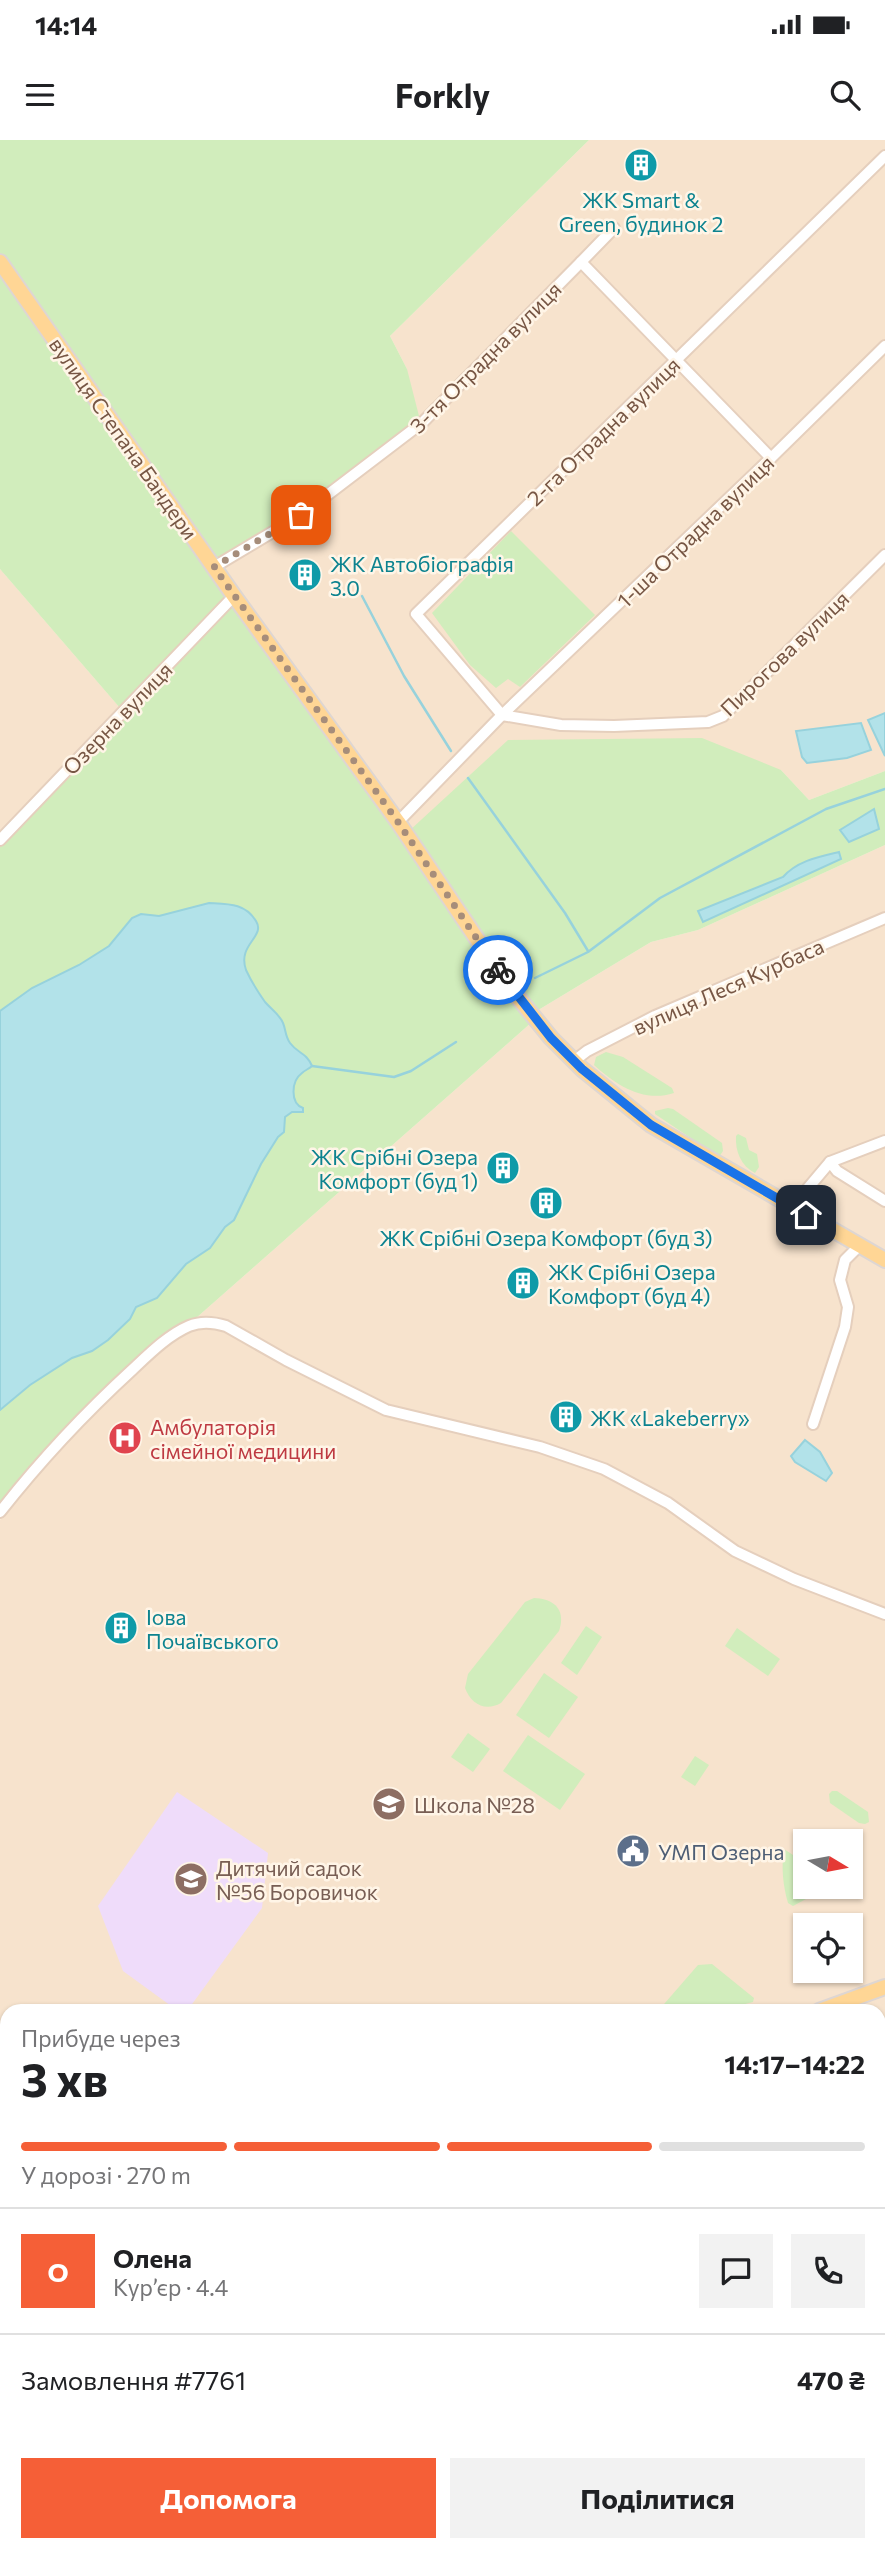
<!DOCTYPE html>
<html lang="uk">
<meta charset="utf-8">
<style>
:root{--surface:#fff;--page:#f2f2f2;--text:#202124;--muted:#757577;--line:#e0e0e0;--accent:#f55f37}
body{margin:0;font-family:Commissioner,sans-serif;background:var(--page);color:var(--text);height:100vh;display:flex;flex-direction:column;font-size:26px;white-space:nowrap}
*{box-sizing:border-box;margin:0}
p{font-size:23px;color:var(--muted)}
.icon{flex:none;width:38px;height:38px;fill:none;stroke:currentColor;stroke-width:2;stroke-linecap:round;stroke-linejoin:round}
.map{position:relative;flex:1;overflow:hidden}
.drawer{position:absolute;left:0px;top:1864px;width:886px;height:548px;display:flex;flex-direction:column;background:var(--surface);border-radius:21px 21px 0 0;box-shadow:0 2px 5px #0004}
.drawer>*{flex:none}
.needle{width:46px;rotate:100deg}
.controls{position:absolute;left:793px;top:1689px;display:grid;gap:14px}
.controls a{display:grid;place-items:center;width:70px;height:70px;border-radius:0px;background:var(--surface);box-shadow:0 2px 5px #0004;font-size:35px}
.pin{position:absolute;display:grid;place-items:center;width:60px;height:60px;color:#fff;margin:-30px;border-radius:14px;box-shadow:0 4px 10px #0006}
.courier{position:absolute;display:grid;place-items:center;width:70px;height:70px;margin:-35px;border:5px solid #1a73e8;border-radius:50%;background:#fff;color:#222;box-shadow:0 2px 9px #0007}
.headline em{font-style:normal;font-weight:700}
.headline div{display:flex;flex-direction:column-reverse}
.headline{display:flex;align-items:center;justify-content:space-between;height:119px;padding:0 21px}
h1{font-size:46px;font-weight:700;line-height:52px}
.bar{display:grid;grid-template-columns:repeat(4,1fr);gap:10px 7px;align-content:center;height:84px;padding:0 21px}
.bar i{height:9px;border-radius:5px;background:var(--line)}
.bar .selected{background:var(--accent)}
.bar p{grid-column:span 4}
.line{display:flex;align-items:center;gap:18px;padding:0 21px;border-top:2px solid var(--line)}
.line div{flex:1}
.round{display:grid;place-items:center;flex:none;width:74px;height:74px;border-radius:0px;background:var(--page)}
.cta{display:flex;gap:14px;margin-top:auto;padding:14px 21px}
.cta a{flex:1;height:80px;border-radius:0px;background:var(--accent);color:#fff;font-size:28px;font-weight:700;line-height:80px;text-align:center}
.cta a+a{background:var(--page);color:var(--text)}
.status{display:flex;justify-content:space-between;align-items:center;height:49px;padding:0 35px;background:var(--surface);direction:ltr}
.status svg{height:19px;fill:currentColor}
header{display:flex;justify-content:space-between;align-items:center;height:91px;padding:0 21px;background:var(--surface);font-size:32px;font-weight:700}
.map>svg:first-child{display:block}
</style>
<div class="status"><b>14:14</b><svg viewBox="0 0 49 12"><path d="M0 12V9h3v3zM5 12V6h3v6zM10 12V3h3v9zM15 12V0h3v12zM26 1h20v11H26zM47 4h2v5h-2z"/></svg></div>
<header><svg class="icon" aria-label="menu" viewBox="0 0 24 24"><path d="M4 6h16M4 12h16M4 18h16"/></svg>Forkly<svg class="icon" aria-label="search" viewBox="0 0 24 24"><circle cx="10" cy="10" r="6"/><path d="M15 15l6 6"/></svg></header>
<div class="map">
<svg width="885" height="2411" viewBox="0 0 885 2411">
<rect width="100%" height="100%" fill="#fef2df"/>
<!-- residential -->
<g fill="#f7e3cd" fill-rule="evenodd">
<polygon points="589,0 885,0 885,631 809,660 781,630 409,691 216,422 407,229 390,196"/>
<polygon points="0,429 120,568 0,693"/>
<polygon points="885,705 885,1115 654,982 584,925 535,872 651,802 698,790"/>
<path d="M 532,882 L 578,932 L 885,1126 L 885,1842 L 805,1871 L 7,1871 L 7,1910 L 0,1904 L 0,1380 L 44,1325 L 121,1247 L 164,1208 L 187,1192 L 195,1179 ZM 805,1701 L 850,1701 L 850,1746 L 805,1746 ZM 805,1785 L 850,1785 L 850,1830 L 805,1830 Z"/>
<polygon points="885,1852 885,2411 710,2411 701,2405 878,2404 878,1871 834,1871"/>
<polygon points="0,1916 7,1922 7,2404 115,2405 114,2411 0,2411"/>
<polygon points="144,2404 584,2404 593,2411 143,2411"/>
</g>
<!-- industrial -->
<polygon fill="#ece3db" points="584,2405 685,2405 694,2411 593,2411"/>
<!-- education -->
<polygon fill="#efdcfa" points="177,1652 268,1713 262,1768 187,1871 178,1871 123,1831 98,1766"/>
<!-- green -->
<g fill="#d1edbc">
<path d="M 0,0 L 589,0 L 390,196 L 407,229 L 419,276 C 356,332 288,378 216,422 L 0,114 Z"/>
<polygon points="0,127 228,455 120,568 0,429"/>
<polygon points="511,391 595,475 520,547 508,539 496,548 470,525 432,473"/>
<polygon points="233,463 395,685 532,882 195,1179 67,1288 38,1319 0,1365 0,707"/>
<polygon points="702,598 781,630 809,660 885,631 885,705 698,790 651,802 535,872 409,691 508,600"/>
<path d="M 606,912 L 623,917 L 672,948 L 674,953 C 643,963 616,945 594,925 L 596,917 Z"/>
<polygon points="668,968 673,969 722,1003 723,1011 719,1017 655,974 655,971"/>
<path d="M 738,994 L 746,998 L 749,1010 L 757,1014 L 759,1027 L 755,1033 C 741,1026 735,1011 736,996 Z"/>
<path d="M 534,1458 C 555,1459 566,1470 559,1491 L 501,1563 C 485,1572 471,1564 465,1548 L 468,1534 L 525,1462 Z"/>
<polygon points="586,1486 602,1497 577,1535 561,1523"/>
<polygon points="737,1488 780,1519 768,1536 725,1506"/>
<polygon points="544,1533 578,1557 549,1598 516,1575"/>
<polygon points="468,1593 490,1609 473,1632 451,1617"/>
<polygon points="528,1595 585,1634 560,1670 503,1631"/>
<polygon points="695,1616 709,1625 695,1646 681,1637"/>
<polygon points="832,1651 837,1651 868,1672 869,1682 865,1684 859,1683 830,1663 829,1654"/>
<path d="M 784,1709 L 805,1723 L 805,1733 L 798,1747 L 808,1754 L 806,1759 L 793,1766 L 788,1763 C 783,1746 781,1726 784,1709 Z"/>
<polygon points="712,1824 754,1858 753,1862 718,1871 658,1871 698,1825"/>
</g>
<!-- water -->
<g fill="#b2e2e9" stroke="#97d2dc" stroke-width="2">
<polygon points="885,573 885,616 868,580"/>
<polygon points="861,583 871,610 847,618 807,623 802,617 796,591"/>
<polygon points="874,669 879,689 849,702 840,690"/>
<path d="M 839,712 L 841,719 L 703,782 L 698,771 L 783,737 C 797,721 818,717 839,712 Z"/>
<path d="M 209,763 C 228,764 245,763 256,781 C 266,797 237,804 246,830 C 251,841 258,852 265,862 C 271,869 280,875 283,883 C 286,890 285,896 290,903 C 298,914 306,912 312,926 C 309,929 305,930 302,933 C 291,941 290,963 303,968 L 303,972 L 292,972 L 285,977 L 284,992 L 278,997 L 261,1024 L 234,1080 L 225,1087 L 210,1108 L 186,1124 L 157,1158 L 136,1167 L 130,1179 L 108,1200 L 92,1211 L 72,1218 L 30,1245 L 0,1270 L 0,871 L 32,848 L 79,825 L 109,806 L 132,778 L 141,774 L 159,776 Z"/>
<polygon points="805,1300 820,1312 832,1333 826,1341 795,1322 791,1316"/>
</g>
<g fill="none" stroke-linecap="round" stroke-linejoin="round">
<!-- stream -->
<g stroke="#97d2dc" stroke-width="2.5">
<polyline points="362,456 404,536 451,611"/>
<polyline points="468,638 565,773 588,811"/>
<polyline points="535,838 588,812 660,758 826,669 885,649"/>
<polyline points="312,926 394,937 411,931 456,902"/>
</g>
<defs>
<g id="minor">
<polyline points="614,88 581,122 771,318"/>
<polyline points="214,427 301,375 423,282 581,122"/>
<polyline points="502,575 416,474 885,16"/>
<polyline points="502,575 561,585 614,586 708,582 723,576 885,415"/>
<polyline points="398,682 502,575 771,318 885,206"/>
<polyline points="0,700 234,456"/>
<polyline points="574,921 587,911 655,876 885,778"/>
<polyline points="830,1022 837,1031 885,1061"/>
<polyline points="792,1067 830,1022 885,1001"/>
<polyline points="813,1284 845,1187 848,1167 840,1140 845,1120 859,1106"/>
<path d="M 0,1372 C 40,1321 85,1273 133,1229 C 149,1214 168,1195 189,1186 C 201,1181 213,1182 226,1186 L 286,1220 L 386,1270 L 540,1307 L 604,1329 L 668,1363 L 735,1411 L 794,1439 L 885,1474"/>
<polyline points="693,2404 702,2411"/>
<polyline points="121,2411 122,2404"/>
<polyline points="714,2411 719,2404"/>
</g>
<g id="major">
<polyline points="0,122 234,456 398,682 508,845 551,898 582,929 651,985 885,1120"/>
<polyline points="819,1871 885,1847"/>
<polyline points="0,1910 7,1916"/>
</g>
</defs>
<!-- minor casing -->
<use href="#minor" stroke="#e5cfbd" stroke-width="14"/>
<!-- major casing -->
<use href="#major" stroke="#ded6d2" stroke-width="18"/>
<!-- minor -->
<use href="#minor" stroke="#fff" stroke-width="10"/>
<!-- major -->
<use href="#major" stroke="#ffd695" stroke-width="14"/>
</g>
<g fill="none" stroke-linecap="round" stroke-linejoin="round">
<!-- done -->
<polyline stroke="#a68d7a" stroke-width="7" stroke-dasharray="0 12.6" points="301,375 214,427 398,682 498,830"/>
<!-- route -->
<polyline stroke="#1a73e8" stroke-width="9" points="498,830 551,898 582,929 651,985 806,1075"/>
</g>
<!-- icons -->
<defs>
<symbol id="building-disc" viewBox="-11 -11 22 22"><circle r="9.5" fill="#0f9aa8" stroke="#fff5e7"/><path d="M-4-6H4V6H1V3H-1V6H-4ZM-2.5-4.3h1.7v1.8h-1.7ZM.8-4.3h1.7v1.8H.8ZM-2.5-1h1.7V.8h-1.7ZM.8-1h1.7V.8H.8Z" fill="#fff"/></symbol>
<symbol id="hospital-disc" viewBox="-11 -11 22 22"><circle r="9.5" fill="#e0444e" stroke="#fff5e7"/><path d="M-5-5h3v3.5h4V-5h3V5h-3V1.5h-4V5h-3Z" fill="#fff"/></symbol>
<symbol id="school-disc" viewBox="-11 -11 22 22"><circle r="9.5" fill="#8d6e63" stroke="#fff5e7"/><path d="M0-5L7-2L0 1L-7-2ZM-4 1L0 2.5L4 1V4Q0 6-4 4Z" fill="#fff"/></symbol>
<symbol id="civic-disc" viewBox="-11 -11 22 22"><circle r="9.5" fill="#5c6f8a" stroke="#fff5e7"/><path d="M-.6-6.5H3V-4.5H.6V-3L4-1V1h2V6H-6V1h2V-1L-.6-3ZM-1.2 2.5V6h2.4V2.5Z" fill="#fff"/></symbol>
</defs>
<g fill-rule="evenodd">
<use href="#building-disc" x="622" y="6" width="38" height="38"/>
<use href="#building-disc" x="286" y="416" width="38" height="38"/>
<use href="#building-disc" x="484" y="1009" width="38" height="38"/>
<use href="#building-disc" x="527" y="1044" width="38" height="38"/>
<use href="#building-disc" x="504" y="1124" width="38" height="38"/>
<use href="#building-disc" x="547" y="1258" width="38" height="38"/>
<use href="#hospital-disc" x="106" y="1279" width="38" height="38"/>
<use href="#building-disc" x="102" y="1469" width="38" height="38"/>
<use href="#school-disc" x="370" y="1645" width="38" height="38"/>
<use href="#civic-disc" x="614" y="1692" width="38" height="38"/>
<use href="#school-disc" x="172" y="1720" width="38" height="38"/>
</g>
<g text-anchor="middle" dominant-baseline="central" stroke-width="5" stroke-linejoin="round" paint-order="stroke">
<!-- culture labels -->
<g font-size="21" fill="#0d838f" stroke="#fff5e7" text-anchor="start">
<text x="641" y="59" text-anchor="middle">ЖК Smart &amp;<tspan x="641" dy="24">Green, будинок 2</tspan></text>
<text x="330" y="423">ЖК Автобіографія<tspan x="330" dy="24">3.0</tspan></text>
<text x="478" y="1016" text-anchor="end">ЖК Срібні Озера<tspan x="478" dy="24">Комфорт (буд 1)</tspan></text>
<text x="546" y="1097" text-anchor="middle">ЖК Срібні Озера Комфорт (буд 3)</text>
<text x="548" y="1131">ЖК Срібні Озера<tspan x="548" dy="24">Комфорт (буд 4)</tspan></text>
<text x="590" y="1277">ЖК «Lakeberry»</text>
<text x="146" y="1476">Іова<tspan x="146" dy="24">Почаївського</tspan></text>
</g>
<!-- street labels -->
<g font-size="21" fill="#775644" stroke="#fff5e7">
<text transform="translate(485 217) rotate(-45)">3-тя Отрадна вулиця</text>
<text transform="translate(603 291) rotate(-44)">2-га Отрадна вулиця</text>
<text transform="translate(124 298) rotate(55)">вулиця Степана Бандери</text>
<text transform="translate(695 391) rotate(-44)">1-ша Отрадна вулиця</text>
<text transform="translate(784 513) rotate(-44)">Пирогова вулиця</text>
<text transform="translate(117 578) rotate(-46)">Озерна вулиця</text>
<text transform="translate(728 846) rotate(-24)">вулиця Леся Курбаса</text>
</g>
<!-- health labels -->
<g font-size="21" fill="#be3a42" stroke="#fff5e7" text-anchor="start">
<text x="150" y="1286">Амбулаторія<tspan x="150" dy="24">сімейної медицини</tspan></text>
</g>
<!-- education labels -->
<g font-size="21" fill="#785e54" stroke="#fff5e7" text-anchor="start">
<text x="414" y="1664">Школа №28</text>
<text x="216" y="1727">Дитячий садок<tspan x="216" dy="24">№56 Боровичок</tspan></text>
</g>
<!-- service labels -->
<g font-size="21" fill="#4e5e75" stroke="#fff5e7" text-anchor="start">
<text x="658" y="1711">УМП Озерна</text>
</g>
</g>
</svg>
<div class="controls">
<a><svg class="needle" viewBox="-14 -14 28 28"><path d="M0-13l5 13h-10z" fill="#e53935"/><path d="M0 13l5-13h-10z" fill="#757577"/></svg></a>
<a><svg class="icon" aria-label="locate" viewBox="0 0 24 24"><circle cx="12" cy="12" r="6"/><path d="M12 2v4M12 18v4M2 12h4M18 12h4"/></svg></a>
</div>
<div class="pin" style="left:301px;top:375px;background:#ea580c"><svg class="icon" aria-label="bag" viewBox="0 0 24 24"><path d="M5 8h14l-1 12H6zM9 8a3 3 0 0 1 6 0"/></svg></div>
<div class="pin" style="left:806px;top:1075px;background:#1f2937"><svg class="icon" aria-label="home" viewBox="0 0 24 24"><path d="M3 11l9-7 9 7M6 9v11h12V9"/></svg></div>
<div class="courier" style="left:498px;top:830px"><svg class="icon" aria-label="bike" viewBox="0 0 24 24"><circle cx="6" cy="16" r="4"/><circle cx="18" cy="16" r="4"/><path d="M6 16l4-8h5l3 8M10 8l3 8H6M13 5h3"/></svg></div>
<section class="drawer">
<div class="headline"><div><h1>3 хв</h1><p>Прибуде через</p></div><em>14:17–14:22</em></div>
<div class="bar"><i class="selected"></i><i class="selected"></i><i class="selected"></i><i></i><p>У дорозі · 270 m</p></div>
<div class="line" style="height:126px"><b class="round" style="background:var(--accent);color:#fff">О</b><div><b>Олена</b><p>Кур’єр · 4.4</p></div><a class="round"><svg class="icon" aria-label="chat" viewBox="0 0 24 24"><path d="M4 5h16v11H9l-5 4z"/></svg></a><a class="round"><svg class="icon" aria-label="phone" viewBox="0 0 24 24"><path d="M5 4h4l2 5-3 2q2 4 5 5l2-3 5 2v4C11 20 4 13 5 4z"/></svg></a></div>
<div class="line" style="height:91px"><div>Замовлення #7761</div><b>470 ₴</b></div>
<div class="cta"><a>Допомога</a><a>Поділитися</a></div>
</section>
</div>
